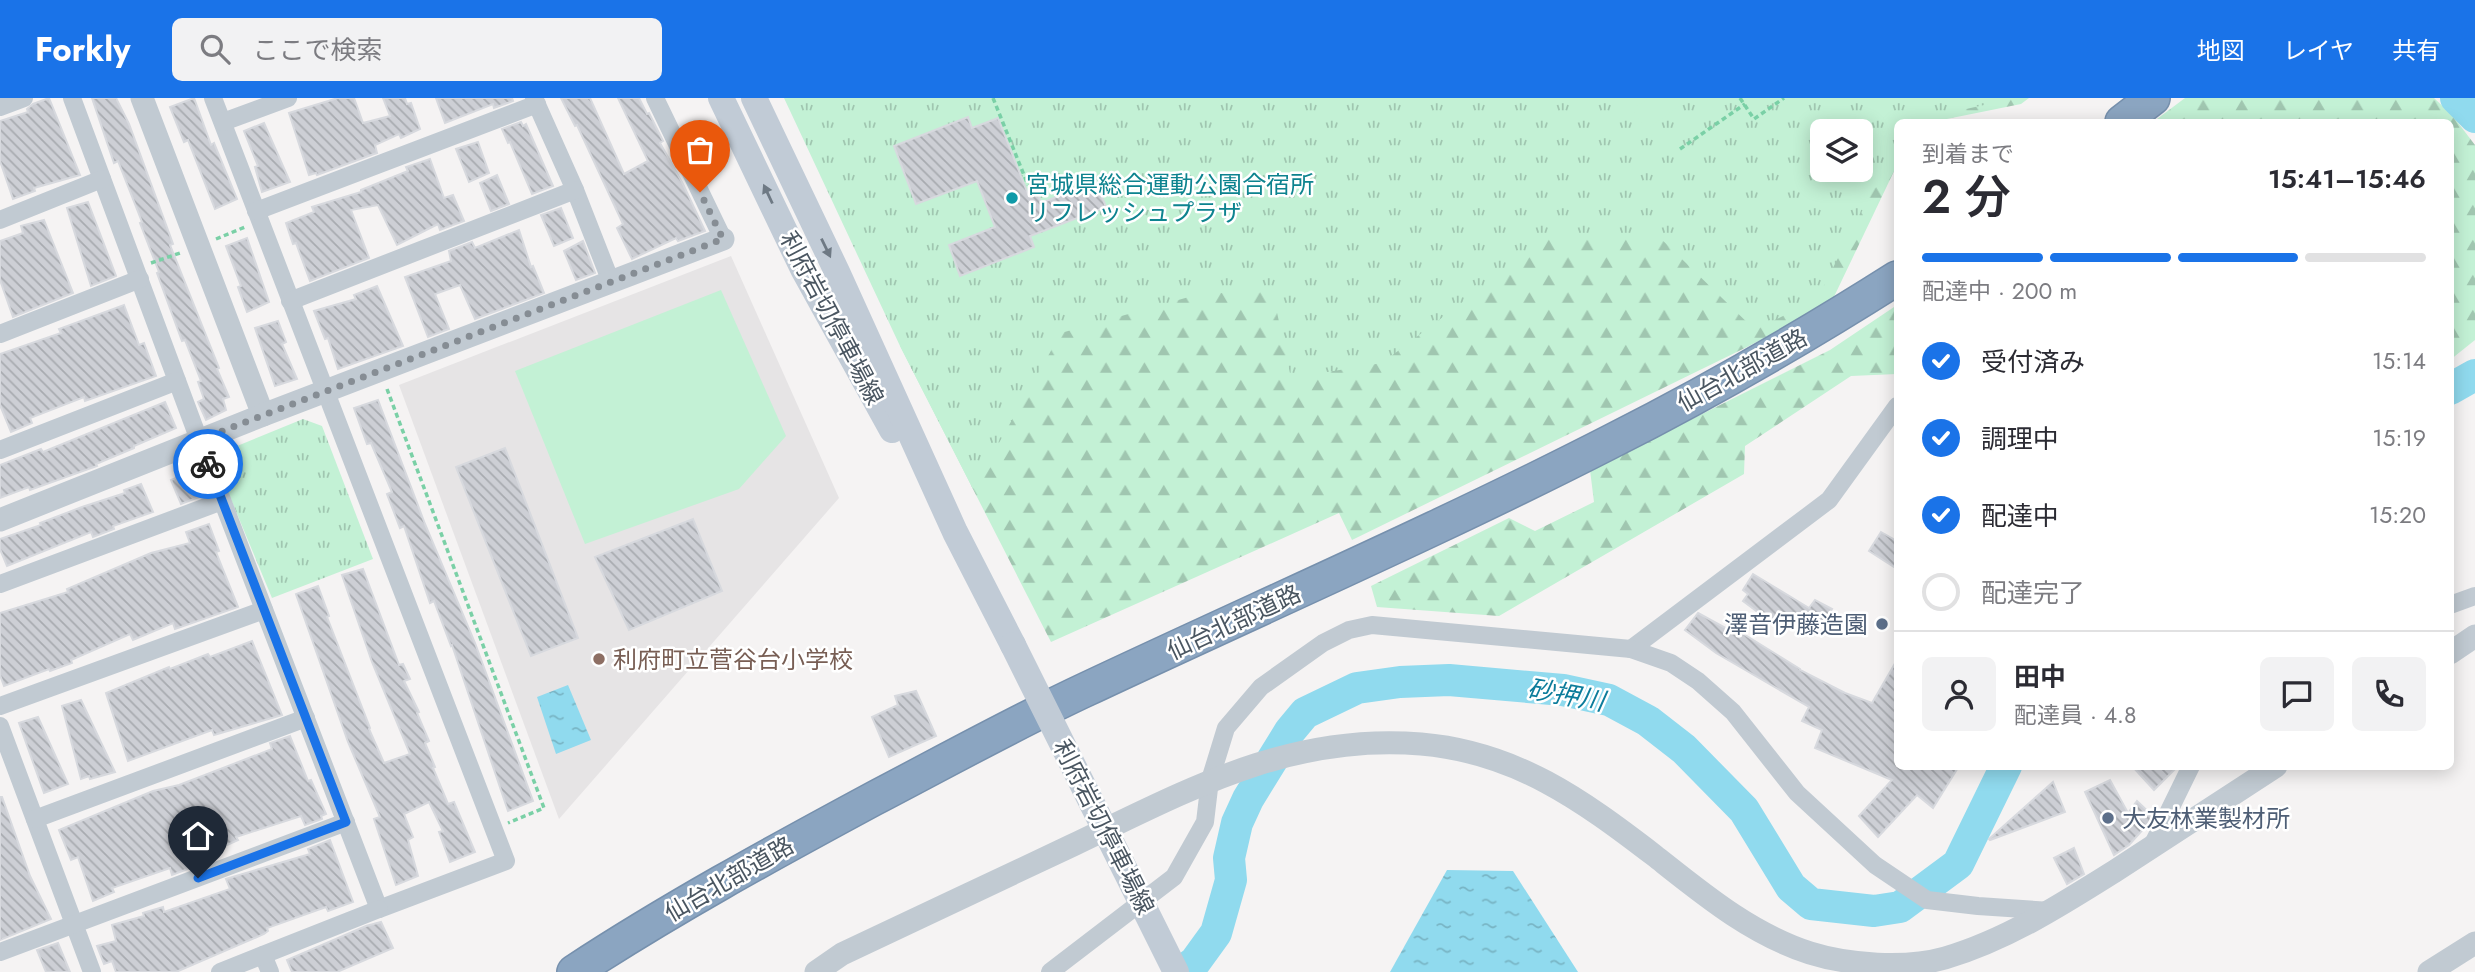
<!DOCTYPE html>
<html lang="ja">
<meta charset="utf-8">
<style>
:root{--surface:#fff;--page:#f2f2f3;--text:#2b2b33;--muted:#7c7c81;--line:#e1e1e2;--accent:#1a73e8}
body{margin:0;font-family:Jost,"Noto Sans JP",sans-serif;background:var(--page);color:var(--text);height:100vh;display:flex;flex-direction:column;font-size:26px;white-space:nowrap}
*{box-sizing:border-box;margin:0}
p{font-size:23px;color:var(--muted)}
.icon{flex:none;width:38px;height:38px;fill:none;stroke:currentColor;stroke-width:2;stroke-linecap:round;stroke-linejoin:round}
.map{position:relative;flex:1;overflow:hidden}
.side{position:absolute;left:1894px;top:21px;width:560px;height:651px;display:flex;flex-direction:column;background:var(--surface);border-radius:10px;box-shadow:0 4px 18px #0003}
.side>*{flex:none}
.tools{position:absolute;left:1810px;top:21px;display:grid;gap:14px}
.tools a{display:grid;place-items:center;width:63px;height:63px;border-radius:10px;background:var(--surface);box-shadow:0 4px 18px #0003;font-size:35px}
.pin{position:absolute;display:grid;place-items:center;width:60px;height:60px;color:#fff;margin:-72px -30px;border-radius:50% 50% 50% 0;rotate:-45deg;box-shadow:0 0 7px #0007}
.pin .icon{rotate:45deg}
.courier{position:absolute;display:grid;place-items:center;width:70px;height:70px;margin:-35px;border:5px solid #1a73e8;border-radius:50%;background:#fff;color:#222;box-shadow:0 2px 9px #0007}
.overview em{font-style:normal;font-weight:600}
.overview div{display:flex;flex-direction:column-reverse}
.overview{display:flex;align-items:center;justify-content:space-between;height:119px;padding:0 28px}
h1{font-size:46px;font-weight:600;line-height:52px}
.bar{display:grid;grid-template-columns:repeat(4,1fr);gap:10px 7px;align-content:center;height:84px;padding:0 28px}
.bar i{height:9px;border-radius:5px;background:var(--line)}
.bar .on{background:var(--accent)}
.bar p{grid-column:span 4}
.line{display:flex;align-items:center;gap:18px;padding:0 28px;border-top:2px solid var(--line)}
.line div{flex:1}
.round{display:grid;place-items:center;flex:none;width:74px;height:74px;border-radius:10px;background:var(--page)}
ol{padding:0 28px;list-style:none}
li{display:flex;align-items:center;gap:21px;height:77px}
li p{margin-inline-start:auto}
li .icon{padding:7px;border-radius:50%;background:var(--accent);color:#fff;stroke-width:4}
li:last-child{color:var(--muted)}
li i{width:38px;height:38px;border:4px solid var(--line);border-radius:50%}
header{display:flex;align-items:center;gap:42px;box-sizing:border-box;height:98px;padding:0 35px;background:var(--accent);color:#fff}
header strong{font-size:33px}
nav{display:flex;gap:38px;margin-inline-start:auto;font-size:24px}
.search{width:490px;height:63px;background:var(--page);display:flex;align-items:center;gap:18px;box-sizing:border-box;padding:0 24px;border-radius:10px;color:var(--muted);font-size:26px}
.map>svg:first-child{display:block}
</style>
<header>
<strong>Forkly</strong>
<div class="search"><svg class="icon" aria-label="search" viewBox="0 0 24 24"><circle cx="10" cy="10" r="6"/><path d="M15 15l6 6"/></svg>ここで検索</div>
<nav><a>地図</a><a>レイヤ</a><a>共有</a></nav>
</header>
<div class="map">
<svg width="2475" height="874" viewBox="0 0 2475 874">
<defs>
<pattern id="forest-firs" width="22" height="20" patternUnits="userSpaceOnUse" patternTransform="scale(1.75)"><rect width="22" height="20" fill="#c3f1d5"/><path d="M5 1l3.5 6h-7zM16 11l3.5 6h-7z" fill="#a0c6b0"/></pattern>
<pattern id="park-tufts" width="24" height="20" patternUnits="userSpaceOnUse" patternTransform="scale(1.75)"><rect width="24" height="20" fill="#c3f1d5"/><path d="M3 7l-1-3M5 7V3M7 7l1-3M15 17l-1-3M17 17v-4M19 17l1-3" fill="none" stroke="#a0c6b0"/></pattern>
<pattern id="water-ripples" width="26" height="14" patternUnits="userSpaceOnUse" patternTransform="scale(1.75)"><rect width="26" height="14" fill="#90daee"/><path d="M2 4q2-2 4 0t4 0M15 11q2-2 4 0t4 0" fill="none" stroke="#78b4c4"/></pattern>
<pattern id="building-back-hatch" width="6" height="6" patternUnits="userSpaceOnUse" patternTransform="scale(1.75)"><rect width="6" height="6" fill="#cdcfd5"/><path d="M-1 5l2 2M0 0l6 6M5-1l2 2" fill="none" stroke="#a8abb0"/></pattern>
</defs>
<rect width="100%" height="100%" fill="#f5f3f3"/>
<!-- education -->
<polygon fill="#e6e4e5" points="731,158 839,400 559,721 399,287"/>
<!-- forest -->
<g fill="url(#forest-firs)" fill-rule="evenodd">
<path d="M 1797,0 L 2029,0 L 2021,6 L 1932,24 L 1897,24 L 1897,67 L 1831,205 L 1747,249 L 1352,442 L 1339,415 L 1051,544 L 900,248 L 979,210 ZM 1822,33 L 1860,33 L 1860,72 L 1822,72 Z"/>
<polygon points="2185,0 2434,0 2452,17 2475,47 2475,242 2450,262 2450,24 2153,24"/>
<polygon points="1897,207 1897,276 1851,278 1745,348 1744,376 1499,518 1377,509 1371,488 1509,420 1535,433 1594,404 1590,372 1830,252"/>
</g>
<!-- park -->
<g fill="url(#park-tufts)" fill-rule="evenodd">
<path d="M 784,0 L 2016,0 L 1907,24 L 1897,24 L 1897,45 L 1817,201 L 1755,232 L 1655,135 L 1553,136 L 1382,265 L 1291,280 L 1272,191 L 1196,197 L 1061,235 L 973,391 L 900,248 ZM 1822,33 L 1860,33 L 1860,72 L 1822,72 Z"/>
<polygon points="303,321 322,328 373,461 272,500 218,370 225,353"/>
</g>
<!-- pitch -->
<g fill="#c3f1d5">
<polygon points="1649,0 1692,0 1646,31 1632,11"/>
<polygon points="721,192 786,338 739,391 585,446 515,273"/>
</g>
<!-- water -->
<g fill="url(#water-ripples)">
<polygon points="568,587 591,642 556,656 537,599"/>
<polygon points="1447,772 1513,773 1578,874 1390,874"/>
</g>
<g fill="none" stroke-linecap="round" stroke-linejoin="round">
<!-- river -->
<g stroke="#90daee" stroke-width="32">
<polyline points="2456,0 2475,19"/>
<polyline points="2450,291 2475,277"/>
<polyline points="1181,874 1195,864 1216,835 1231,782 1229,760 1237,725 1248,701 1290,633 1305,615 1357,590 1400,584 1449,582 1563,592 1609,602 1648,623 1684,651 1744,712 1791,789 1811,806 1874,813 1900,809 1958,766 2006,668"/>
</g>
</g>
<!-- building -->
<g fill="url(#building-back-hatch)" stroke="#d7d9de" stroke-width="2">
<polygon points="49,0 80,77 34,90 35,93 13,101 0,63 0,23 28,14 27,11 33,6"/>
<polygon points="92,0 116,0 129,26 173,146 170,147 219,270 217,271 229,299 223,301 226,312 206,322 198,304 204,301 198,284 201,283 185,242 182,243 157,175 159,174 140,125 142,124 118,63 114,65"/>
<polygon points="194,0 211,47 214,45 237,101 215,111 188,42 184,44 170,9"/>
<polygon points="338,0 354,0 363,25 390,18 383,0 405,0 407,6 411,5 420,31 401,40 399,36 375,47 377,55 374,56 317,77 316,75 309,77 289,15"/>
<polygon points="436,0 512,0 513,3 494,10 493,6 445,25"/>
<polygon points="561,0 590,0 624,76 648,63 618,0 639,0 647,16 649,15 663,43 660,45 683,86 705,133 678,143 676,140 632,161 617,130 623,126 577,27 575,28"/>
<polygon points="968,19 972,30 998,20 1028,96 1037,93 1041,105 1096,84 1106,109 1030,138 1034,149 960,178 949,147 995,129 977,83 916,106 894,48"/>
<polygon points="521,24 523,28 526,26 553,88 532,96 510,44 508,45 502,31"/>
<polygon points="264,25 290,84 262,94 255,69 258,68 244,33"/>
<polygon points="478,44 489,75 469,84 456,51"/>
<polygon points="430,61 444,100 453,97 464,123 440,132 438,126 397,147 378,107 351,112 369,160 310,183 296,145 293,146 286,125 314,114 312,109 361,94 361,92 408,73 406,69"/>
<polygon points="497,77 509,106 491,113 480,85"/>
<polygon points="88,104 116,178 91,188 67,110"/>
<polygon points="561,110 573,140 554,148 541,117"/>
<polygon points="44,122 73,195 13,219 0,182 0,143 23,135 21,128"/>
<polygon points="519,132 531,169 533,168 544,195 475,221 460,187 435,196 449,231 428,239 405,179 451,163 449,153 472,144 475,150"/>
<polygon points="247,140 269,204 247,214 238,189 241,188 226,148"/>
<polygon points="583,143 595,175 576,182 564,153"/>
<polygon points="377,188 403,248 338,271 328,240 325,241 314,213 356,201 354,197"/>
<polygon points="124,207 139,247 144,245 156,278 85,303 84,299 30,320 32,325 11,334 0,307 0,256 61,235 59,231"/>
<polygon points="278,223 286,244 282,246 297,281 275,288 255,230"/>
<polygon points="378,302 425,426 475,545 533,703 508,713 452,547 451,548 434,503 430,505 404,428 400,430 387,396 392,394 371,345 367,346 354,310"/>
<polygon points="165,304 176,330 134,348 134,350 96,366 97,368 30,392 29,389 0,400 0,367 41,351 43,354"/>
<polygon points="505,350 578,540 531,558 456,369"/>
<polygon points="192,373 202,398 181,406 171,382"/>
<polygon points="141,386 153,414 113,428 114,431 93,439 91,434 7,468 0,451 0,441 41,427 40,425 82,409 125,395 124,392"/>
<polygon points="693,421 722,493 629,532 595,459"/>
<polygon points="209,426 219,453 216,454 238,509 175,531 173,525 133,542 130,536 71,562 72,565 50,573 49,571 4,588 0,577 0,515 68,494 67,491 151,455 190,445 186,434"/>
<polygon points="1881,434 1897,443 1897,471 1869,453"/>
<polygon points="363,471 399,567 403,566 410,581 404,583 419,614 417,615 429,643 425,645 435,669 433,670 448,706 454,704 475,754 450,764 439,734 443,733 429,704 404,716 413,739 408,742 418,778 396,787 374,721 380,719 348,644 296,496 318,488 329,518 327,519 370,630 369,631 384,665 410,656 372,564 342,477"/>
<polygon points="1753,476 1809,510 1815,502 1832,511 1819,533 1794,517 1783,533 1743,503 1748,496 1743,492"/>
<polygon points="1698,515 1740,538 1742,535 1800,571 1800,572 1845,595 1872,605 1897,562 1897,668 1959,668 1933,710 1917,697 1878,739 1859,718 1892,682 1815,650 1822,632 1802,623 1809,609 1716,555 1685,532"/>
<polygon points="252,543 282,617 214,637 212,632 128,663 106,595 169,569 170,571 208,556 210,559"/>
<polygon points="916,593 936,638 889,659 872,619 898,607 895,598"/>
<polygon points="81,602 115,674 90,681 89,678 81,681 62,608"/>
<polygon points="38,619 68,686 44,695 19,625"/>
<polygon points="290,638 308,683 311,682 326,716 321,718 322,721 305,727 301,718 236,739 238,742 194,762 196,768 172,777 170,770 112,790 114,794 93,803 78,759 71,762 59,732 153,693 179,687 272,651 270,645"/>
<polygon points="2132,668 2178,668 2154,692"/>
<polygon points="2110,682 2128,715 2137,703 2154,719 2129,747 2114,757 2085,694"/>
<polygon points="2053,684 2065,714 1990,742 1989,741"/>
<polygon points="0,699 2,699 30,778 51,821 0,842"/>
<polygon points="330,742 353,804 328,813 326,809 267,830 268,833 264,836 176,874 116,874 112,863 104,866 97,848 116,843 112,827 144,818 143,815 163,809 164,814 230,791 226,781 310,756 308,751"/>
<polygon points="2074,750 2084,776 2067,786 2054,760"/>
<polygon points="381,824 393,850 337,874 292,874 287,862 366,828"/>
<polygon points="58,845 70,874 46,874 37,852"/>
</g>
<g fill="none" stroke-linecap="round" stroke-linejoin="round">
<defs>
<g id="motorway">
<polyline points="2122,24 2153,0"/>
<path d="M 574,874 C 670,811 771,756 873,701 C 944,664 1014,625 1087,591 C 1261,509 1438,432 1610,344 C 1709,294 1804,239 1897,180"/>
</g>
</defs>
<!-- motorway casing -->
<use href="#motorway" stroke="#7690ad" stroke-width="36"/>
<!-- path -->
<g stroke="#7ad0a6" stroke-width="3.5" stroke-dasharray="5 3.5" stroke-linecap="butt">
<polyline points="993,0 1028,87"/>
<polyline points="1740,0 1754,21 1784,0"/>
<polyline points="1680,51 1745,6"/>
<polyline points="216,141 245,129"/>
<polyline points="151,165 180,155"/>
<polyline points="387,291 544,710 508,725"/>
</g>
<!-- minor -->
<g stroke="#c1cad2" stroke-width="18">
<polyline points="72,0 199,342 379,811 506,763 213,0"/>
<polyline points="534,0 575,92 611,184"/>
<polyline points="655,0 723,141"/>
<polyline points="0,9 24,0"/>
<polyline points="223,24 288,0"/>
<polyline points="256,113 537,6"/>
<polyline points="0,122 102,81"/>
<polyline points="290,203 575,92"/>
<polyline points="0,236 140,181"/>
<polyline points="0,352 177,283"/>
<polyline points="0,486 222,403"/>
<polyline points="2450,507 2475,498"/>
<polyline points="1631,551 1829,402 1897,308"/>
<polyline points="0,608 264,512"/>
<polyline points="0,628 92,874"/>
<polyline points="35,721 306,620"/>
<polyline points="2151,750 2191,668"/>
<polyline points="0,854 346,724"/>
<polyline points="263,857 270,874"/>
<polyline points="220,874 379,811"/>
<polyline points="1050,874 1174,779 1205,724 1210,682 1226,630 1261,589 1323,545 1349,532 1372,527 1631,551 1671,565 1698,583 1733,614 1797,695 1875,767 1927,802 1978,808 2051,813"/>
</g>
<!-- tertiary -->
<g stroke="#c1cad2" stroke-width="23">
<polyline points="142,0 263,317"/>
<polyline points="0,422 263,317 723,141"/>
<polyline points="2450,555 2475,538"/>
<path d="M 816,874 L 842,856 C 919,820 996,783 1073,747 C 1188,692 1290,635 1421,646 C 1516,654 1582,702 1655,758 C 1703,796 1751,836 1810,855 C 1848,867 1906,871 1945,860 C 2006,842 2061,807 2115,773 C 2169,738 2222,703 2276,668"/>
<polyline points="2429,874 2475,845"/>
</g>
<!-- secondary -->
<g stroke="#c1cbd6" stroke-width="26">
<polyline points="721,0 803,171 892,332"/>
<polyline points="754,0 838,176 955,434 1013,547"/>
</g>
<!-- motorway -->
<use href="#motorway" stroke="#8ba5c1" stroke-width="33"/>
<!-- secondary-bridge -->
<polyline stroke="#c1cbd6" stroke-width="26" points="1013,547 1176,874"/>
</g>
<!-- one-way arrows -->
<defs><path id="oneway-solid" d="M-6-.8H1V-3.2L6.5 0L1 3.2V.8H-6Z" transform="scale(1.75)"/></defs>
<g fill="#6e7984">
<use href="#oneway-solid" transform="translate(768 96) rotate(-115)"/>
<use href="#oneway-solid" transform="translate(826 150) rotate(64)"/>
</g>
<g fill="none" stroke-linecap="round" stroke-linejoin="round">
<!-- done -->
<polyline stroke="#868d94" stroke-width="7" stroke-dasharray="0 12.6" points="208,366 199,342 723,141 700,94"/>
<!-- route -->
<polyline stroke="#1a73e8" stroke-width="9" points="198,780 346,724 208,366"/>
</g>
<!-- markers -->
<circle fill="#0f9aa8" stroke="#fff" stroke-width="2.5" cx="1012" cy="100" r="7"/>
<g fill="#5c6f8a" stroke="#fff" stroke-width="2.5">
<circle cx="1882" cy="526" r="7"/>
<circle cx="2108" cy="720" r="7"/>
</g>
<circle fill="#8d6e63" stroke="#fff" stroke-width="2.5" cx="599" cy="561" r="7"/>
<g text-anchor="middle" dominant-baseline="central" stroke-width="5" stroke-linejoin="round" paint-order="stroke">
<!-- culture labels -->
<g font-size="24" fill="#0d838f" stroke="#fff" text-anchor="start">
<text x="1026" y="86">宮城県総合運動公園合宿所<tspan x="1026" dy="28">リフレッシュプラザ</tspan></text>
</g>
<!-- street labels -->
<g font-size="24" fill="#4a5661" stroke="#fff">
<text transform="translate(832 220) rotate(62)">利府岩切停車場線</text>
<text transform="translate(1742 272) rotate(-29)">仙台北部道路</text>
<text transform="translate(1234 524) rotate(-25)">仙台北部道路</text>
<text transform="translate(1104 729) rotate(63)">利府岩切停車場線</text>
<text transform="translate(729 781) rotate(-30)">仙台北部道路</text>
</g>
<!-- service labels -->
<g font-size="24" fill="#4e5e75" stroke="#fff" text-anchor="end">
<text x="1868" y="526">澤音伊藤造園</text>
<text x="2122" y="720" text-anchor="start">大友林業製材所</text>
</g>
<!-- education labels -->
<g font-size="24" fill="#785e54" stroke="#fff" text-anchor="start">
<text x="613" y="561">利府町立菅谷台小学校</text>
</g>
<!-- water labels -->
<g font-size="26" font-style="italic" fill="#0c7c9b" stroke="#fff">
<text transform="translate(1566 597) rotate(10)">砂押川</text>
</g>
</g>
</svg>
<div class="tools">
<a><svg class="icon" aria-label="layers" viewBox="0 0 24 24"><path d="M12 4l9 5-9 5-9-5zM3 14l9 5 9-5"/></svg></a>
</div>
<div class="pin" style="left:700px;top:94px;background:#ea580c"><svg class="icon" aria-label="bag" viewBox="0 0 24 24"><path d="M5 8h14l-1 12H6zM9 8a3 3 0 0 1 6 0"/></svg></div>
<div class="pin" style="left:198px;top:780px;background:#1f2937"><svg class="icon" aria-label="home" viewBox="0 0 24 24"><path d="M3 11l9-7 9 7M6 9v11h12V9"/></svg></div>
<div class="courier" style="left:208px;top:366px"><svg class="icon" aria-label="bike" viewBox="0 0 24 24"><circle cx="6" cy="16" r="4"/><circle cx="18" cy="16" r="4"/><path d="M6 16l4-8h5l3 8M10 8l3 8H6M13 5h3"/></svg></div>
<section class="side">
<div class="overview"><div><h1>2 分</h1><p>到着まで</p></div><em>15:41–15:46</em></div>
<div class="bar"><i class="on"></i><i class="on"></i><i class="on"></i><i></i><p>配達中 · 200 m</p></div>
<ol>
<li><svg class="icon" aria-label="check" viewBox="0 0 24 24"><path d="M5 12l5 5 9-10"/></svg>受付済み<p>15:14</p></li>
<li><svg class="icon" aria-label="check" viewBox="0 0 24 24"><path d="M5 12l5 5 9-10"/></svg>調理中<p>15:19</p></li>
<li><svg class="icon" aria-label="check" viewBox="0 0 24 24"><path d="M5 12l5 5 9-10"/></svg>配達中<p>15:20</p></li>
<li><i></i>配達完了</li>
</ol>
<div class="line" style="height:126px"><a class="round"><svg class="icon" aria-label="person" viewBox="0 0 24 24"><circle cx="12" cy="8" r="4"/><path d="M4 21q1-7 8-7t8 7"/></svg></a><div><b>田中</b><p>配達員 · 4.8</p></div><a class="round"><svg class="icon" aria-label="chat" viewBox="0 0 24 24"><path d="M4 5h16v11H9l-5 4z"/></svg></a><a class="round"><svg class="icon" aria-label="phone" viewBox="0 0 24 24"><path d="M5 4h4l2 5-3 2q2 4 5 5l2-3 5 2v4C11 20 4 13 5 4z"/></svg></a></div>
</section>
</div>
